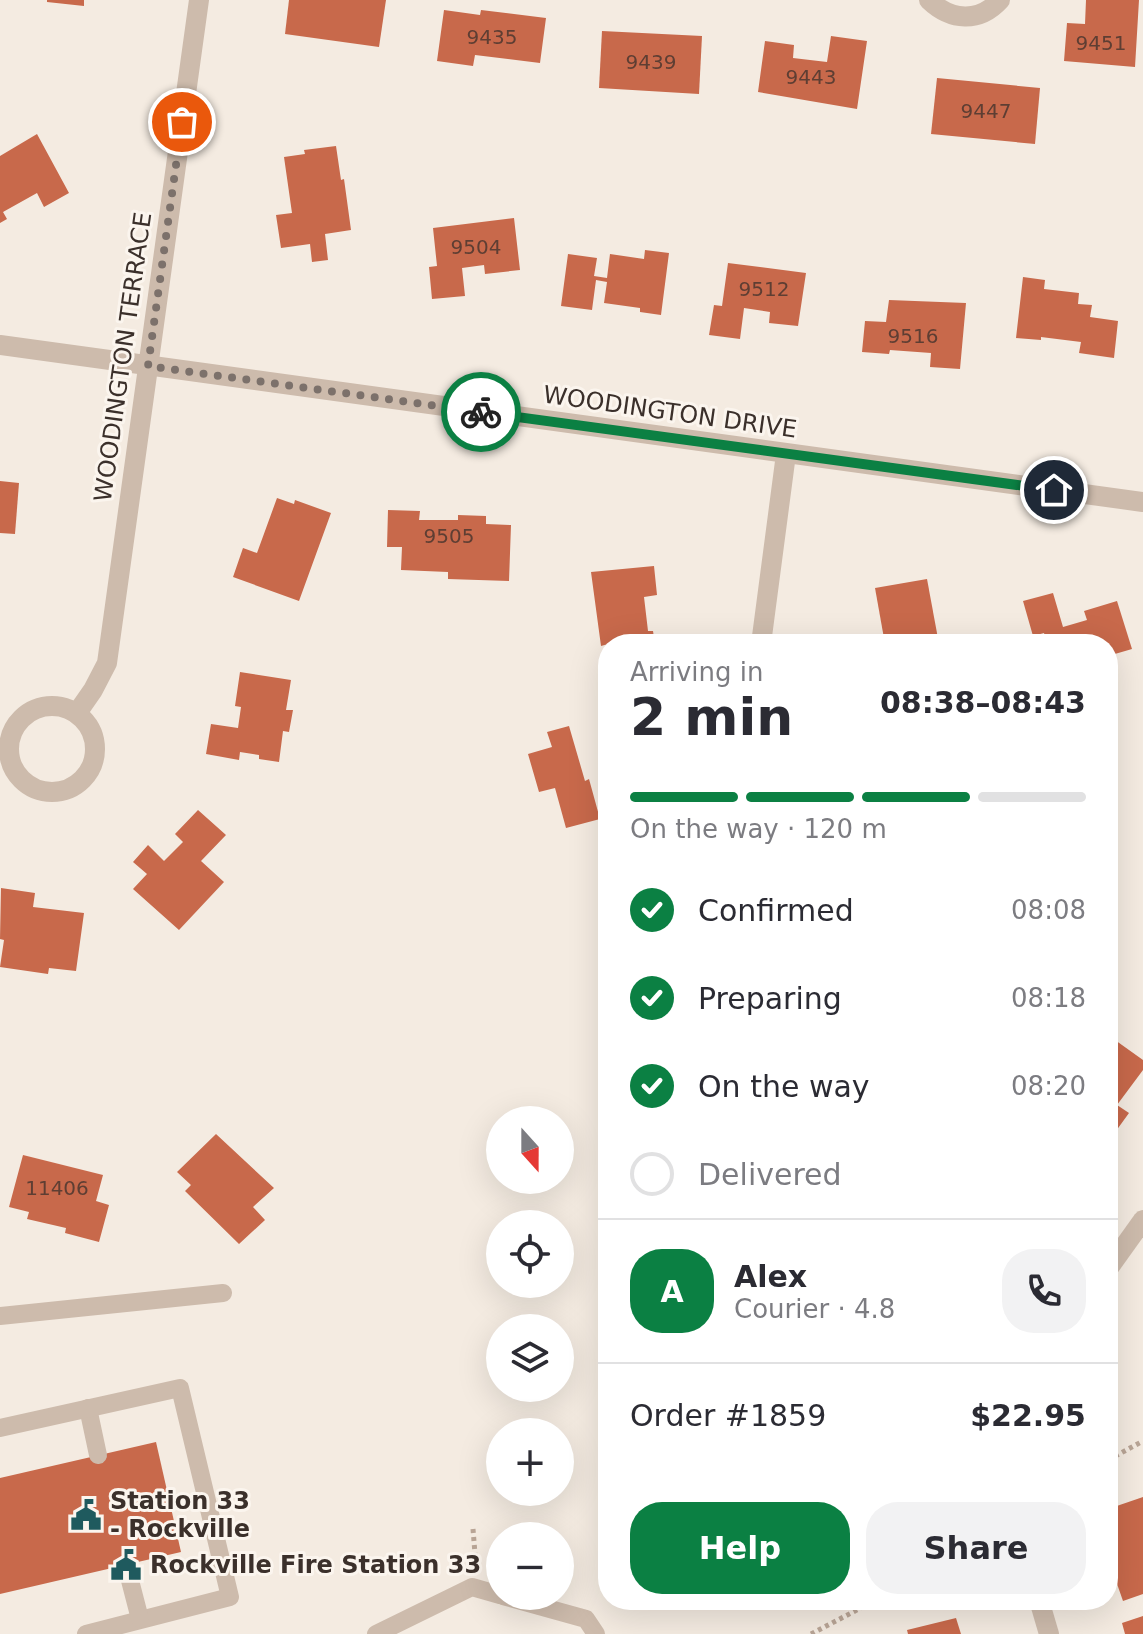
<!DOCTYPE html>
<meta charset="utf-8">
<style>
:root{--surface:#fff;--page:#f2f2f3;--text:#2b2b33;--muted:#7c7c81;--line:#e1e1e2;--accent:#0b8043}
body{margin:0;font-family:"DejaVu Sans",sans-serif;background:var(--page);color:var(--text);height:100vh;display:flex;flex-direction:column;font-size:30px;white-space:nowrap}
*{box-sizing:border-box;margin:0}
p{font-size:26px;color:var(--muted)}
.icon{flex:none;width:44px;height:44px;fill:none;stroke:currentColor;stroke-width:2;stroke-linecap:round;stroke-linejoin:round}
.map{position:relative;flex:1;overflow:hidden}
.details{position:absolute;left:598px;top:634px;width:520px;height:976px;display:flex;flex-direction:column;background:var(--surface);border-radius:32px;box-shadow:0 8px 32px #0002}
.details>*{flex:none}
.needle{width:52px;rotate:159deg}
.tools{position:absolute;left:486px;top:1106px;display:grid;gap:16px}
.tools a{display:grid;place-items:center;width:88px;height:88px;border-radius:50%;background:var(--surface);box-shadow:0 8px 32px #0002;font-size:40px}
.pin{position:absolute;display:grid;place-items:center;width:68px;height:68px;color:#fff;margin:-34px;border:4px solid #fff;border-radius:50%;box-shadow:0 2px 8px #0007}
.courier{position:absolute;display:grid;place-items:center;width:80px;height:80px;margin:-40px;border:6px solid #0b8043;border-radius:50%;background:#fff;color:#222;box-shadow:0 2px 10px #0007}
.overview em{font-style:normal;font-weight:700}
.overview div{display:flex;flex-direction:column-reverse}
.overview{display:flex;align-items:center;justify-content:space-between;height:136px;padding:0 32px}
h1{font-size:52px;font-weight:700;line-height:60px}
.bar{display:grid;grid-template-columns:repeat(4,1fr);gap:12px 8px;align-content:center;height:96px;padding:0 32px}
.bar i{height:10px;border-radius:6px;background:var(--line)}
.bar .current{background:var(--accent)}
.bar p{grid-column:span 4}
.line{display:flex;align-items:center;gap:20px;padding:0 32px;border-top:2px solid var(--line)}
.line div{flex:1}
.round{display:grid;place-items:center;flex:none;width:84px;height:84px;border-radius:32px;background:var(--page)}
ol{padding:0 32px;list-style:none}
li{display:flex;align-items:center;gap:24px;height:88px}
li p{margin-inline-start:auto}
li .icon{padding:8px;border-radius:50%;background:var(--accent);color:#fff;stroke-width:4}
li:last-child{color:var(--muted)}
li i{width:44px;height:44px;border:4px solid var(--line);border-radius:50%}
.button{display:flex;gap:16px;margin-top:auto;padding:16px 32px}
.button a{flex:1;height:92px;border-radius:32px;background:var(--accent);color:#fff;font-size:32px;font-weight:700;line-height:92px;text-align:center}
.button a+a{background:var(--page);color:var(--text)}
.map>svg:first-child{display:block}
</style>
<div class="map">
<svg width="1143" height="1634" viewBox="0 0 1143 1634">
<rect width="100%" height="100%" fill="#f4ebe1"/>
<!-- building -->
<g fill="#c8694b">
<polygon points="47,0 84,0 84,6 47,2"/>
<polygon points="289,0 386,0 379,47 285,34"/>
<polygon points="1086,0 1139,0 1135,67 1064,61 1067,23 1085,24"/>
<polygon points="444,10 480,15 481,10 546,18 540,63 475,55 473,66 437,61"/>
<polygon points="602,31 702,36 699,94 599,88"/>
<polygon points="831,36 867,41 857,109 758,92 765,41 794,45 793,58 827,62"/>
<polygon points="937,78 1040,88 1035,144 931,134"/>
<polygon points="37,134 69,193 44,207 37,193 3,212 7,219 0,223 0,156"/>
<polygon points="336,146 341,180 344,179 351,230 325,234 328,260 312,262 310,244 281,248 276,215 292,213 284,157 305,154 304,150"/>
<polygon points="514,218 520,270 485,274 484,265 462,268 465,296 432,299 429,267 437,266 433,228"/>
<polygon points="645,250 669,253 661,315 640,312 640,308 604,303 607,282 596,280 592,310 561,306 568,254 597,258 594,276 607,278 610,254 644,259"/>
<polygon points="728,263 806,273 798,326 769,323 770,312 744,308 740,339 709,335 714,305 722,306"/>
<polygon points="1023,277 1045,280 1044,289 1079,293 1078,304 1092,305 1090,317 1118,321 1114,358 1079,353 1081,342 1041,337 1041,340 1016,338"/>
<polygon points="889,300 966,303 960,369 930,367 931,353 890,350 889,354 862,352 865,321 886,322"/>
<polygon points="0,481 19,483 15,534 0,533"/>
<polygon points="277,498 294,504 295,500 331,513 299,601 233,577 243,548 257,553"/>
<polygon points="388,510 420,511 419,520 458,520 458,515 486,516 486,524 511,525 509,581 448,579 448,572 401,570 402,547 387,547"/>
<polygon points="654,566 657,595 644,597 648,631 653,631 655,644 608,644 601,646 591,572"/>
<polygon points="927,579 939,644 885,644 875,588"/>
<polygon points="1053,593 1063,627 1087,620 1084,611 1117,601 1132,649 1108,656 1108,644 1047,644 1044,633 1033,636 1023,601"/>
<polygon points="240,672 291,680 286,710 293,710 289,732 283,731 279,762 259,759 259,755 240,752 239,760 206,754 211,724 238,728 241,707 235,706"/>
<polygon points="569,726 585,781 589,779 600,819 566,828 555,788 539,792 528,754 552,747 547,732"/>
<polygon points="198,810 226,835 201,861 224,882 179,930 133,889 147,874 133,862 148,845 164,861 183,842 175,834"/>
<polygon points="1,888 35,893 33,907 84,913 76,971 49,968 48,974 0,967 4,940 0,939"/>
<polygon points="1108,1035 1143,1060 1143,1070 1117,1105 1129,1113 1108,1142"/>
<polygon points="216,1134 274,1188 253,1207 265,1220 239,1244 185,1191 191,1185 177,1172"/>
<polygon points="23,1155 103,1175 96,1201 109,1205 99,1242 65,1233 66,1228 27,1219 29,1212 9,1207"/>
<polygon points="156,1442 181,1552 0,1594 0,1478"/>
<polygon points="1143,1497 1143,1594 1123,1601 1108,1558 1108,1509"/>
<polygon points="1143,1616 1143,1634 1125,1634 1122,1623"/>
<polygon points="956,1618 961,1634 908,1634 907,1630"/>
</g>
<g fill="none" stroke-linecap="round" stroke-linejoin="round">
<!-- path -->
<g stroke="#b9a596" stroke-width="5" stroke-dasharray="4 4" stroke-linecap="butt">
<polyline points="1108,1460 1143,1441"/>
<polyline points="473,1529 476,1566"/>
<polyline points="811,1634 876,1600"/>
</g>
<!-- lane -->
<g stroke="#cdbbac" stroke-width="18">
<polyline points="0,1316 223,1293"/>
<polyline points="88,1408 98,1455"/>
<polyline points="0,1428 180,1388 230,1597 86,1634"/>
<polyline points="126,1565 140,1619"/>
<polyline points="503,1596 586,1619 596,1634"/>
<polyline points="376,1634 472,1587 500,1595"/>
</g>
<!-- street -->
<g stroke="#cdbbac" stroke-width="20">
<path d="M 929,0 C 951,21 979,23 1000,0"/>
<polyline points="0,345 1143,502"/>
<polyline points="761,644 786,454"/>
<circle cx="52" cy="749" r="43"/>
<polyline points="77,713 93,690 107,663 199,0"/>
<polyline points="1108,1269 1143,1220"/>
<polyline points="1039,1600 1049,1634"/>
</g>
</g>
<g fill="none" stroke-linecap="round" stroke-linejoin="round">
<!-- done -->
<polyline stroke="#7c716b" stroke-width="8" stroke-dasharray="0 14.4" points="182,122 148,366 481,412"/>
<!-- route -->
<polyline stroke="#0b8043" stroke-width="10" points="481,412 1054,490"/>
</g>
<!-- icons -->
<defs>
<symbol id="civic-bare" viewBox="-9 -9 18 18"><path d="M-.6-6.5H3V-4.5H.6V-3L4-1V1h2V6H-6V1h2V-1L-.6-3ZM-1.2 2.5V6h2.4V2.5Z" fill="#1f5a5e" stroke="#fbf5ee" stroke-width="2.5" paint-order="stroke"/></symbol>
</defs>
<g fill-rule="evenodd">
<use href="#civic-bare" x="64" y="1493" width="44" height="44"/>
<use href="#civic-bare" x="104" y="1543" width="44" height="44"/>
</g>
<g text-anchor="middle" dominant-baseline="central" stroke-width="6" stroke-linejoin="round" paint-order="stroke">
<!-- number labels -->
<g font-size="20" fill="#5e3e33">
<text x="492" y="37">9435</text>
<text x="1101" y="43">9451</text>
<text x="651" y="62">9439</text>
<text x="811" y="77">9443</text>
<text x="986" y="111">9447</text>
<text x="476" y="247">9504</text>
<text x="764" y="289">9512</text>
<text x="913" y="336">9516</text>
<text x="449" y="536">9505</text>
<text x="57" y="1188">11406</text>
</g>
<!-- street labels -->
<g font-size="24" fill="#3b302b" stroke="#fbf5ee">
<text transform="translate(123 357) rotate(-82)">WOODINGTON TERRACE</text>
<text transform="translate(670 412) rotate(8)">WOODINGTON DRIVE</text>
</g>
<!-- poi labels -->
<g font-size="24" font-weight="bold" fill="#3b302b" stroke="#fbf5ee" text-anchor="start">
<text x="110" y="1501">Station 33<tspan x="110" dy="28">- Rockville</tspan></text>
<text x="150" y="1565">Rockville Fire Station 33</text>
</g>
</g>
</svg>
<div class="tools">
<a><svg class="needle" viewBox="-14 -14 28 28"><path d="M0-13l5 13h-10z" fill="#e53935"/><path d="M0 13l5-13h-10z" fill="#7c7c81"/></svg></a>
<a><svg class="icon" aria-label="locate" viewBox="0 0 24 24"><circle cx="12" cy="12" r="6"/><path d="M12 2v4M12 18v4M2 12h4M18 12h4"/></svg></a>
<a><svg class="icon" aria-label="layers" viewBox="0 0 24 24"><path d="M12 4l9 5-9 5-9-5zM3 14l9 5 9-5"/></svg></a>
<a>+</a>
<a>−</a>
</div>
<div class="pin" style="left:182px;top:122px;background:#ea580c"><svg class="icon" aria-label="bag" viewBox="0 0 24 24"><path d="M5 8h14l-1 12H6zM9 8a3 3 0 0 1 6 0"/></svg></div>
<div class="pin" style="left:1054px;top:490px;background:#1f2937"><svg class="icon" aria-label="home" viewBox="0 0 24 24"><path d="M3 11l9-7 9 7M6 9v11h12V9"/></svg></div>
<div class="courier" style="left:481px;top:412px"><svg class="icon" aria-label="bike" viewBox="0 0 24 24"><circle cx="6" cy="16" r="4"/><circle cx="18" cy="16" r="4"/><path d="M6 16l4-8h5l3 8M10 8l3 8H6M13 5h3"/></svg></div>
<section class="details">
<div class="overview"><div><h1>2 min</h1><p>Arriving in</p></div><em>08:38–08:43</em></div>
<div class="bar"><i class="current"></i><i class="current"></i><i class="current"></i><i></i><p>On the way · 120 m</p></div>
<ol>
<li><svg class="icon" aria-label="check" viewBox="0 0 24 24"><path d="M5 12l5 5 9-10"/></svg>Confirmed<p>08:08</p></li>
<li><svg class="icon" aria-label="check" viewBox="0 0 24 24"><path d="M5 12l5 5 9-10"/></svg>Preparing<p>08:18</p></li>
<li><svg class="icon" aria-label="check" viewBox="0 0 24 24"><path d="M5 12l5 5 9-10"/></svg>On the way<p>08:20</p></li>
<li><i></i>Delivered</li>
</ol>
<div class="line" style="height:144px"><b class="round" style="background:var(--accent);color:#fff">A</b><div><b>Alex</b><p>Courier · 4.8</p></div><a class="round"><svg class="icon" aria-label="phone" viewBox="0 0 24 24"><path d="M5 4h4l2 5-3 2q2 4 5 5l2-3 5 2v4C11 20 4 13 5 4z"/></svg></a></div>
<div class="line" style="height:104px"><div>Order #1859</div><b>$22.95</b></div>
<div class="button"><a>Help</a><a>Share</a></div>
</section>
</div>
